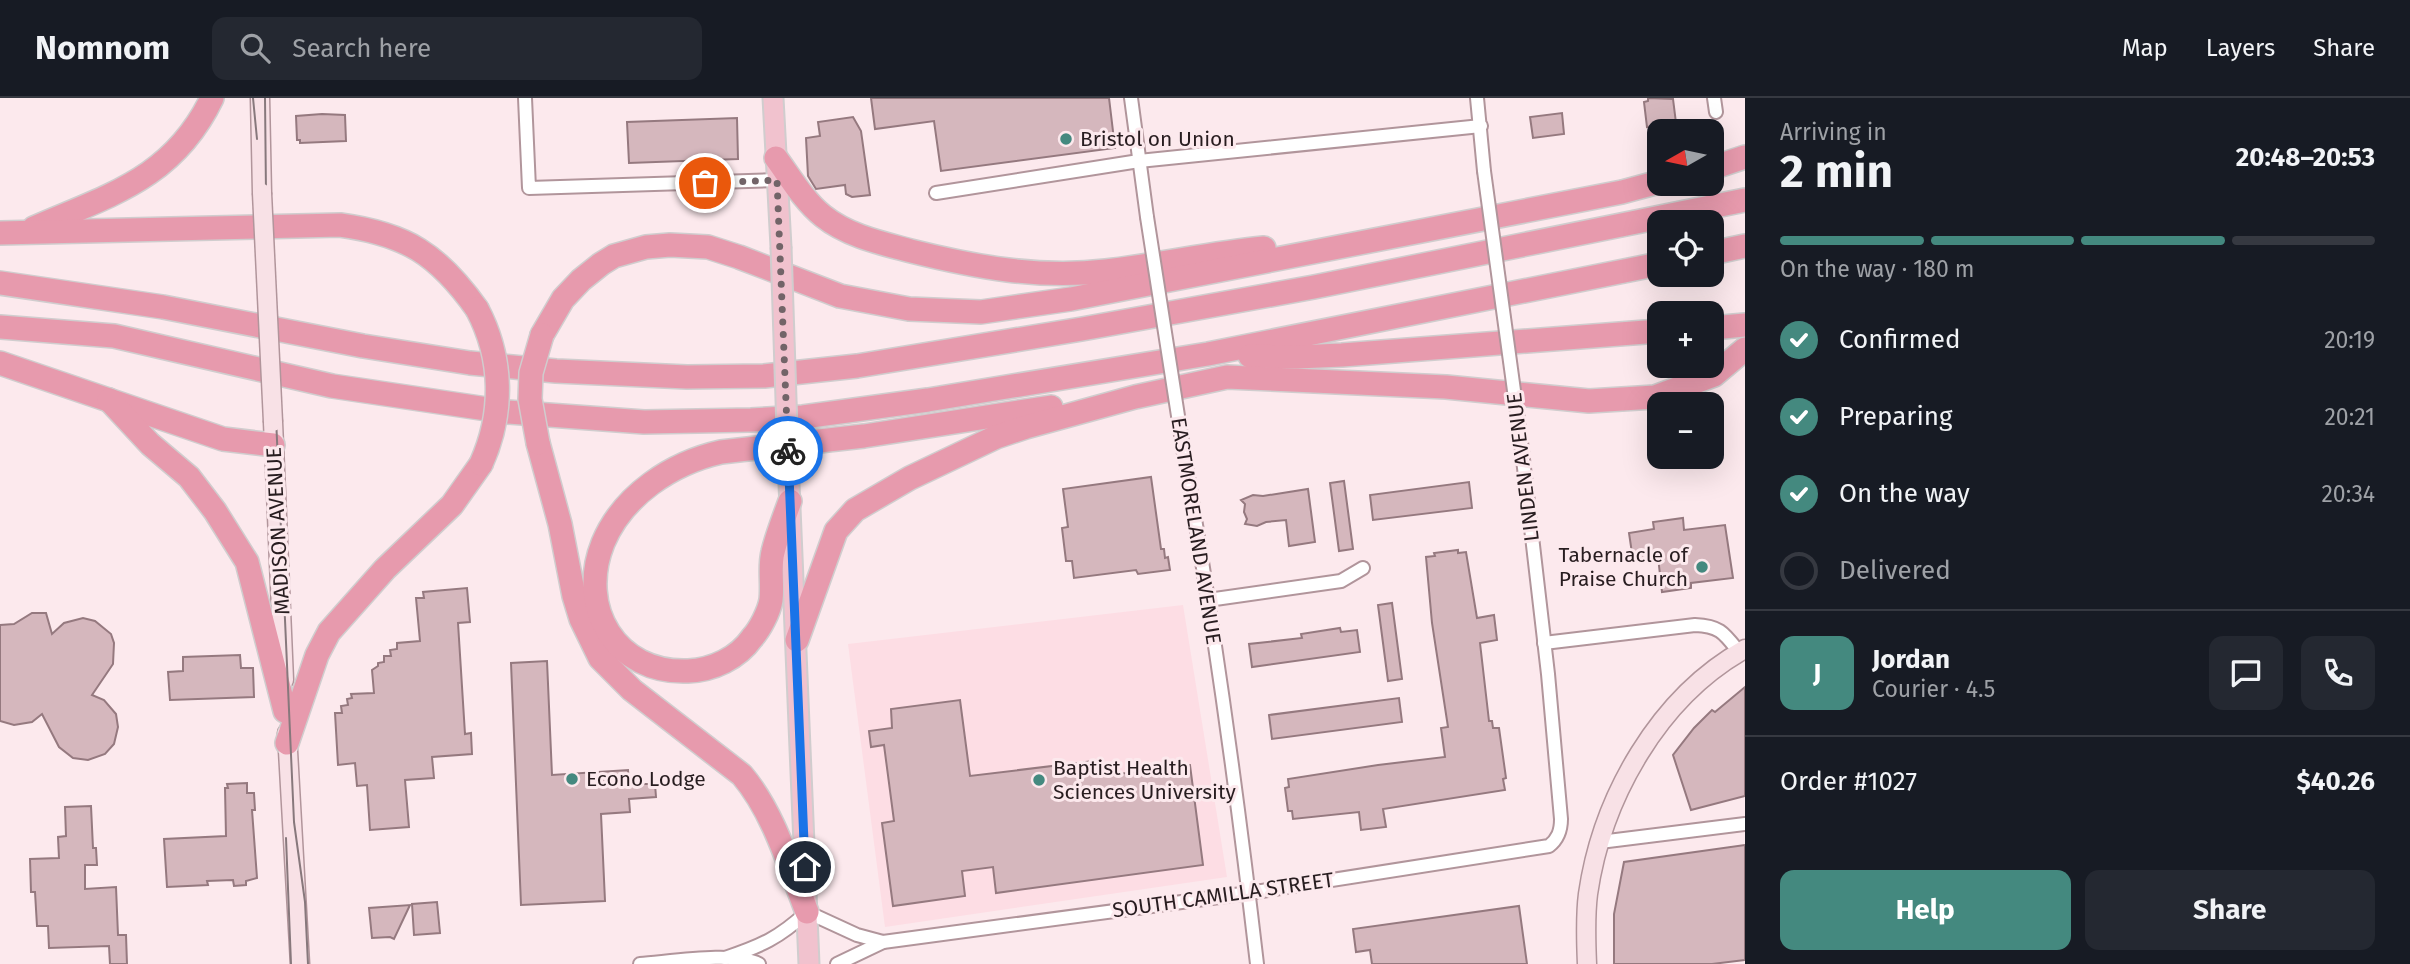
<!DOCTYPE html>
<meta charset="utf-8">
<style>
:root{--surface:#171b24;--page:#242831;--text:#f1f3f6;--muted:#9ea1a6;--line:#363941;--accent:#44897f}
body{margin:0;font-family:"Fira Sans",sans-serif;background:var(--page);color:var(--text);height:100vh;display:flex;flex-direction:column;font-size:26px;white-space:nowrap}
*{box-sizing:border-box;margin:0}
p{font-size:23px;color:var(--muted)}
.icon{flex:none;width:38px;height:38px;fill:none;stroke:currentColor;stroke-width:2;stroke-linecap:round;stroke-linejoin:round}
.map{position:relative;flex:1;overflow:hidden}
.details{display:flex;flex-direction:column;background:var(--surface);width:665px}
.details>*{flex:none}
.needle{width:46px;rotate:261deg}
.buttons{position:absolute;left:1647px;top:21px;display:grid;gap:14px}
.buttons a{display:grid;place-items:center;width:77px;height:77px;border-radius:14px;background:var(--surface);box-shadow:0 7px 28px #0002;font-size:35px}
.pin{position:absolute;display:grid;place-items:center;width:60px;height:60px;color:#fff;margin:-30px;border:4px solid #fff;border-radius:50%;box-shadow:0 2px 7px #0007}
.courier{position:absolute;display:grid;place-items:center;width:70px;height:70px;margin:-35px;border:5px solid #1a73e8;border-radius:50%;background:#fff;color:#222;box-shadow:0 2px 9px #0007}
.head em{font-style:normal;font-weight:700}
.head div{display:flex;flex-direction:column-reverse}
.head{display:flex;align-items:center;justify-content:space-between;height:119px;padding:0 35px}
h1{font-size:46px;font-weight:700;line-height:52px}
.bar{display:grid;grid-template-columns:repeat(4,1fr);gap:10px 7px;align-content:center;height:84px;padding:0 35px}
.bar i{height:9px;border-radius:5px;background:var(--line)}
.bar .current{background:var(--accent)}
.bar p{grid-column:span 4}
.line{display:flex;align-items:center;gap:18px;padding:0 35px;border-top:2px solid var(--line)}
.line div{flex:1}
.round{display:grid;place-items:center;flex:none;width:74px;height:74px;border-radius:14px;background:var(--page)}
ol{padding:0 35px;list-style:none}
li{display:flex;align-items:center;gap:21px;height:77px}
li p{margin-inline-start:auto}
li .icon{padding:7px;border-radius:50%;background:var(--accent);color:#fff;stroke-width:4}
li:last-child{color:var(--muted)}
li i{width:38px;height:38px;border:4px solid var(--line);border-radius:50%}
.primary-button{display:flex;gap:14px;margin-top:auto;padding:14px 35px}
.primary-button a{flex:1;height:80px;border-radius:14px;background:var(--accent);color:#fff;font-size:28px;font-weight:700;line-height:80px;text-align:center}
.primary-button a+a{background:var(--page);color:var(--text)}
header{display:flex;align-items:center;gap:42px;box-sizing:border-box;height:98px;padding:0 35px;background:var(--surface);border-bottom:2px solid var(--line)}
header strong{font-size:33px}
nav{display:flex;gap:38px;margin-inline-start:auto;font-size:24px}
.search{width:490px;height:63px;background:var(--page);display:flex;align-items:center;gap:18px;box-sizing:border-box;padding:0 24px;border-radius:14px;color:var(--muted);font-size:26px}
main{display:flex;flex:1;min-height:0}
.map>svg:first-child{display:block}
</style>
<header>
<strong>Nomnom</strong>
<div class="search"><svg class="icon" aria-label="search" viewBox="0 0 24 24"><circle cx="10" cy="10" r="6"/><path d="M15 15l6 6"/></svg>Search here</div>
<nav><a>Map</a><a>Layers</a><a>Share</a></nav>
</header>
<main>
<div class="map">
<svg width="1745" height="866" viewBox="0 0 1745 866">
<rect width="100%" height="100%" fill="#fce9ed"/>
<!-- built -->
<polygon fill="#fddde4" points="1183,507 1227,779 885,829 848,546"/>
<!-- building -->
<g fill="#d5b7bd" stroke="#95797f" stroke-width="2">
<polygon points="871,0 1109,0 1115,50 941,73 934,23 875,31"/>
<polygon points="1648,0 1673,1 1676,25 1647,29 1644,4 1648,3"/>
<polygon points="1562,15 1564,36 1533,40 1530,19"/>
<polygon points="322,16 345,17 346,43 300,45 300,42 297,42 296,18"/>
<polygon points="853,19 861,33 870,97 852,99 846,96 845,87 816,91 808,78 806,40 820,38 818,24"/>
<polygon points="737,20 738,61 629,65 627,24"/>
<polygon points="1151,379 1161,451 1164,451 1165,460 1168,459 1170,472 1138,476 1136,472 1074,480 1072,463 1066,463 1062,430 1068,429 1063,391"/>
<polygon points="1344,383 1353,451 1339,453 1330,385"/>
<polygon points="1469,384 1472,410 1373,422 1370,397"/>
<polygon points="1308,391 1315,444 1289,448 1286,422 1266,424 1257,428 1245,426 1247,421 1244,414 1245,406 1241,402 1253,397 1263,398"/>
<polygon points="1683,420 1684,432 1725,427 1733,480 1691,485 1691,490 1662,494 1658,459 1633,462 1629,435 1654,431 1653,424"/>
<polygon points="1458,452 1458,455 1466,454 1477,520 1494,517 1497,542 1480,545 1489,623 1492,623 1493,630 1499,630 1506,680 1503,681 1505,692 1383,711 1386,729 1361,732 1359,714 1293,721 1292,713 1288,713 1285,690 1289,689 1288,681 1378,667 1445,659 1441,630 1448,629 1432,525 1426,459 1435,458 1434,455"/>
<polygon points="467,490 470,524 458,525 465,636 471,635 472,656 432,659 434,680 405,682 409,729 370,732 367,687 357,688 355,665 338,667 335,615 342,615 341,608 348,607 347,601 352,600 351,596 374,595 372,572 378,568 378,565 384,564 384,558 391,558 390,552 397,551 397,545 420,543 416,500 424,500 423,494"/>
<polygon points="1392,505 1402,581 1388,583 1378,507"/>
<polygon points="32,515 46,515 52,536 64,525 83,520 95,523 111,536 114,545 113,566 92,597 104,602 116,616 118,629 114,646 105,656 88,662 73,660 59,649 42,616 32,624 14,627 0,623 0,527 14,526"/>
<polygon points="1340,530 1341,534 1357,532 1360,554 1252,569 1249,546 1302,540 1301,536"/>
<polygon points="240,557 241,570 253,570 254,599 170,602 168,574 183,573 183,559"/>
<polygon points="547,563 552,677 628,672 629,686 655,686 656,699 629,701 630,714 601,716 605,803 521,807 511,565"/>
<polygon points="1745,589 1745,698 1691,712 1673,657 1694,630 1712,612 1715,614"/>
<polygon points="1399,600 1402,624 1272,641 1269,617"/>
<polygon points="960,602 970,678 1101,662 1103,678 1190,667 1203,767 996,795 993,769 962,773 965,798 893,808 882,725 894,723 884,647 871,649 869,633 892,630 891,611"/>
<polygon points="247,685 247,695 254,695 255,712 252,712 257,780 246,783 246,787 234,788 233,782 207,783 208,787 167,789 164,741 226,738 225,690 228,690 227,686"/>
<polygon points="91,708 93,750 96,750 97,767 85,767 85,791 116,789 118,837 126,837 127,866 110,866 109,848 49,850 48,828 37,828 35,794 31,794 30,761 59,760 58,739 66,738 65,709"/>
<polygon points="1745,747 1745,862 1712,866 1614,866 1614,816 1624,764"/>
<polygon points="437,804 440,835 414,837 412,806"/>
<polygon points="410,807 394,841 390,839 372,840 369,810"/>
<polygon points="1519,808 1527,866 1372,866 1370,852 1356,854 1353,831"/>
</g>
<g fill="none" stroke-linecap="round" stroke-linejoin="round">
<defs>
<g id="street">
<polyline points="525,0 529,90 777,82"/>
<polyline points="1131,0 1147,119"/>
<polyline points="1477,0 1484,73"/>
<polyline points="1714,0 1716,14"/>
<polyline points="936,95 1139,63 1481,28"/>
<path d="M 1183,350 C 1213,521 1237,694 1257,866"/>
<polyline points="1208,502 1341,483 1363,470"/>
<path d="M 1544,545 L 1695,527 C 1720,528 1724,535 1739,554"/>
<polyline points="1600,744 1745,726"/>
<path d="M 725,860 C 761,848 779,840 807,814 L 857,837 L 883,844"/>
<path d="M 640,866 C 669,864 735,853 759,866"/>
<path d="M 837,866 L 883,844 L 1249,795 L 1549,748 C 1558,741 1561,733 1561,721 L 1548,576 L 1521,344"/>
</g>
<g id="secondary">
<polyline points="260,0 262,95"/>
<polyline points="273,324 284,582"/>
<polyline points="287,635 300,866"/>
<path d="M 1587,866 C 1586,843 1585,819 1588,796 C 1602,699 1659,599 1745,551"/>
</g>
<g id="primary">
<polyline points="773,0 781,149"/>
<polyline points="788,362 809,866"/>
</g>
<g id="highway">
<path d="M 776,60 C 790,79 804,103 823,118 C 848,138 881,145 911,153 C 975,169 1040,181 1106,173 C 1159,167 1211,155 1264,150"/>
<polyline points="1712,70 1745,59"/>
<path d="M 34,130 C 109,97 173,81 212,0"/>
<path d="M 0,135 L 340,127 C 406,136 438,156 477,211"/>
<polyline points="1712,155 1745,148"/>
<polyline points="0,185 163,209 363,248 470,265 556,273 687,279 764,278 857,268 1082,231 1314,189 1745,102"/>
<polyline points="0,229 114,238 332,288 507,314 644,324 751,322 803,319 928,302 1208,256 1659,166"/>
<polyline points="1712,230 1745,227"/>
<polyline points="542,237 563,201 581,182 601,166 614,158 646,149 670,147 708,149 739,159 840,198 909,211 981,214 1071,201 1622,94 1659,84"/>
<polyline points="1250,258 1297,259 1342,257 1659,233"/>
<polyline points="0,265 223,341 273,347"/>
<polyline points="109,302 150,346 189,379 215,413 247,464 285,613"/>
<path d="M 538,345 L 560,426 L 574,498 L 581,521 L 600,560 L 632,592 L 742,677 C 774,715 789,768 807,814"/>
<path d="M 790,403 C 784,420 777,437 773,454 C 769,469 773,486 771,502 C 769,514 760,531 752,540 C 738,560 713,572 688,573 C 616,576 577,510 603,445 C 623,397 672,365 721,354 L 864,338 L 1051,309"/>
<polyline points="797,542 836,433 855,412 910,380 996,339 1026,329 1135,299 1227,279 1446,289 1589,303 1655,299 1714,277 1745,251"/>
<polyline points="287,645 317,557 329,534 385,471 452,407 481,366"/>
</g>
</defs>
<!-- street casing -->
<use href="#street" stroke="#b1959b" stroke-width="16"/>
<!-- secondary casing -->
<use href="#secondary" stroke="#b1959b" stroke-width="21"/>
<!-- primary casing -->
<use href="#primary" stroke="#d0cdce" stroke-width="23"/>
<!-- highway casing -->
<use href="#highway" stroke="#d0cdce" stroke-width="26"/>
<!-- street -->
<use href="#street" stroke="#fff" stroke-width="12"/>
<!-- secondary -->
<use href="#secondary" stroke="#f8e1e6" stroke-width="18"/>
<!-- primary -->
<use href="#primary" stroke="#f1c2ce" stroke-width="19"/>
<!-- highway -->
<use href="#highway" stroke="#e79aad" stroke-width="23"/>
<!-- tram -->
<g stroke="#87787c" stroke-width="2">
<polyline points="253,0 257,41"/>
<polyline points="265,0 266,95 294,724 305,804 308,866"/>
<polyline points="286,740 291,866"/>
</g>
<defs>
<g id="street-bridge">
<polyline points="1484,73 1521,344"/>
<polyline points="1147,119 1183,350"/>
</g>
<polyline id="secondary-bridge" points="262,95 273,324"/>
<polyline id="primary-bridge" points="781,149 788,362"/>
<g id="highway-bridge">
<path d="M 477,211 C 503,260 504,315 481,366"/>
<polyline points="538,345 530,301 531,275 542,237"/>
</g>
</defs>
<!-- street-bridge casing -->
<use href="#street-bridge" stroke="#b1959b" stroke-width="16" stroke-linecap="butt"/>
<!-- secondary-bridge casing -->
<use href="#secondary-bridge" stroke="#b1959b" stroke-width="21" stroke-linecap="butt"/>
<!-- primary-bridge casing -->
<use href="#primary-bridge" stroke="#d0cdce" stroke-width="23" stroke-linecap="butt"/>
<!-- highway-bridge casing -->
<use href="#highway-bridge" stroke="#d0cdce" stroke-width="26" stroke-linecap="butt"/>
<!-- street-bridge -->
<use href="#street-bridge" stroke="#fff" stroke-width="12"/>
<!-- secondary-bridge -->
<use href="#secondary-bridge" stroke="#f8e1e6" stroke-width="18"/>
<!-- primary-bridge -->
<use href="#primary-bridge" stroke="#f1c2ce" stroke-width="19"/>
<!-- highway-bridge -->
<use href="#highway-bridge" stroke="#e79aad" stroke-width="23"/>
</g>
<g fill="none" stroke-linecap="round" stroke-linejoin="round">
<!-- done -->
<polyline stroke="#726468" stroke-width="7" stroke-dasharray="0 12.6" points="705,85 777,82 788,353"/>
<!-- route -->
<polyline stroke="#1a73e8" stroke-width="9" points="788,353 805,769"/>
</g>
<!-- markers -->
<g fill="#44897f" stroke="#fce9ed" stroke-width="2.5">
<circle cx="1066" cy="41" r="7"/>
<circle cx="1702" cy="469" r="7"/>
<circle cx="572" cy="681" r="7"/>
<circle cx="1039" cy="682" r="7"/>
</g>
<g text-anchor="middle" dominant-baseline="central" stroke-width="6" stroke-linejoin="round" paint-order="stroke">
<!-- poi labels -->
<g font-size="21" fill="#281d20" stroke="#fce9ed" text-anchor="start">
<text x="1080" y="41">Bristol on Union</text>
<text x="1688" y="457" text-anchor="end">Tabernacle of<tspan x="1688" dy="24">Praise Church</tspan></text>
<text x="1053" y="670">Baptist Health<tspan x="1053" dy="24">Sciences University</tspan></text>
<text x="586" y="681">Econo Lodge</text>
</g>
<!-- street labels -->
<g font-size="21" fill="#281d20" stroke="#fce9ed">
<text transform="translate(1523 369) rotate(-97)">LINDEN AVENUE</text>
<text transform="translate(278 433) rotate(-93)">MADISON AVENUE</text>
<text transform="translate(1196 433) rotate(81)">EASTMORELAND AVENUE</text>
<text transform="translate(1223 797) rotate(-8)">SOUTH CAMILLA STREET</text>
</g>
</g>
</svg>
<div class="buttons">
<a><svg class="needle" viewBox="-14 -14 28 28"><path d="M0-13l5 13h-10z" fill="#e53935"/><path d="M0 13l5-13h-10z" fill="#9ea1a6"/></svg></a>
<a><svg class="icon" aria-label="locate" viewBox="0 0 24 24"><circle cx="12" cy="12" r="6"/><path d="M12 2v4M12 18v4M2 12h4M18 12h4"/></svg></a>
<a>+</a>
<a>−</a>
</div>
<div class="pin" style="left:705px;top:85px;background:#ea580c"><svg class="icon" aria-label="bag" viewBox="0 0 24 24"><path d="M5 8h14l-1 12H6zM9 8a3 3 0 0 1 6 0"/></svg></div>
<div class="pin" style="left:805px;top:769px;background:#1f2937"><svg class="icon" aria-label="home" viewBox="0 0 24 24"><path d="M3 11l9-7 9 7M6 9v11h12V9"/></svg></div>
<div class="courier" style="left:788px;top:353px"><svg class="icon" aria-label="bike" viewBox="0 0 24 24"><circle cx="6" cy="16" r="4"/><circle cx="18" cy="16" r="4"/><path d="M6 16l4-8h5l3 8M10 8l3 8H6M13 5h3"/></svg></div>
</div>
<section class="details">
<div class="head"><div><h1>2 min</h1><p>Arriving in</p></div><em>20:48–20:53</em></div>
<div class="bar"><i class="current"></i><i class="current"></i><i class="current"></i><i></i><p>On the way · 180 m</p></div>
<ol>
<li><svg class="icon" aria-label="check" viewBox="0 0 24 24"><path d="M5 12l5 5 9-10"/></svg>Confirmed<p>20:19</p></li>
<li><svg class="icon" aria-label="check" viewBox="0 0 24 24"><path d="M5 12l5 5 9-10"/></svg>Preparing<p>20:21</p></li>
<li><svg class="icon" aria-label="check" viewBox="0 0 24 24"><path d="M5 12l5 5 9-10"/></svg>On the way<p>20:34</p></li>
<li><i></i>Delivered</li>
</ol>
<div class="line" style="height:126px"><b class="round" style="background:var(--accent);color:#fff">J</b><div><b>Jordan</b><p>Courier · 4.5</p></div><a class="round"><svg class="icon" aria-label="chat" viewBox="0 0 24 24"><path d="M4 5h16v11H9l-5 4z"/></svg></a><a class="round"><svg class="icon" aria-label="phone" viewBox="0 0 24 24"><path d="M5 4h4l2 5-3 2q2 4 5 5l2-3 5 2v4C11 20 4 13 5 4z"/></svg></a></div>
<div class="line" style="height:91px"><div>Order #1027</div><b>$40.26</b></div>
<div class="primary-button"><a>Help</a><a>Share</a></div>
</section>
</main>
